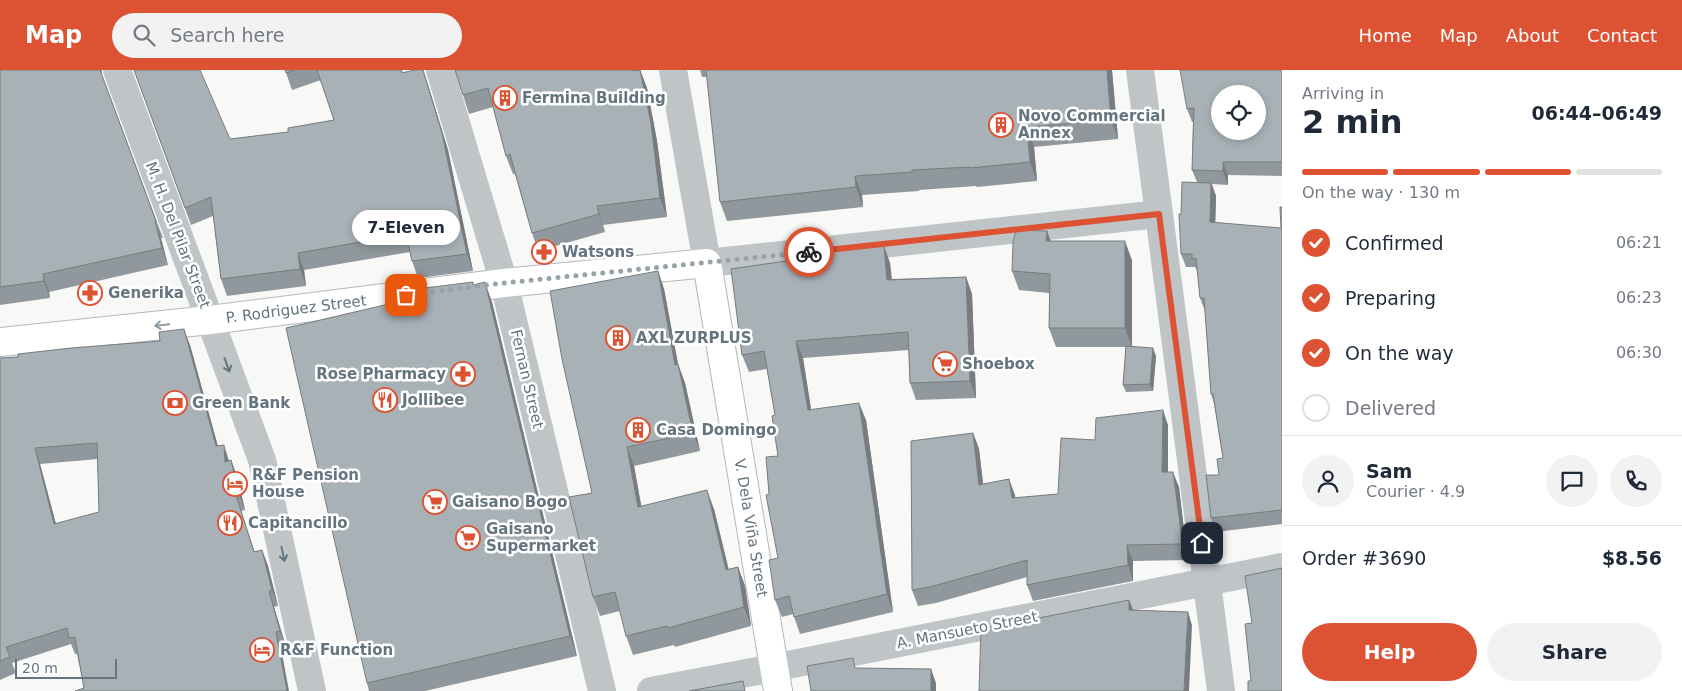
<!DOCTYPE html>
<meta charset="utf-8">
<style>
:root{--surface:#fff;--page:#f2f2f3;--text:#1f2937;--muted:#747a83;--line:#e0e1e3;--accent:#dc5232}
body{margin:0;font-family:"DejaVu Sans",sans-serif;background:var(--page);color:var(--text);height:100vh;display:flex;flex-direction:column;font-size:19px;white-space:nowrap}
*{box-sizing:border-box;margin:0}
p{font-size:16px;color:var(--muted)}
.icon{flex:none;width:28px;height:28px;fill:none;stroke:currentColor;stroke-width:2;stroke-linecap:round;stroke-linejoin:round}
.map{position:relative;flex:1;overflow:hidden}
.sheet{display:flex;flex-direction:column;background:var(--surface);width:400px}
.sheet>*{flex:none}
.controls{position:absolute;left:1211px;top:15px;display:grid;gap:10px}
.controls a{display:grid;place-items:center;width:55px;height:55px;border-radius:50%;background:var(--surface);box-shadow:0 2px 8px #0003;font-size:25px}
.scale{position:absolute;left:15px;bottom:12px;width:102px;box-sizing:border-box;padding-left:5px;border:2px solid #64757f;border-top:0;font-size:14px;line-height:18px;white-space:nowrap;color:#64757f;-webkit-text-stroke:4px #fff;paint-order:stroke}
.pin{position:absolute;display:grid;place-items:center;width:42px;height:42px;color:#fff;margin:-21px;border-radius:10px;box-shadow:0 2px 8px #0006}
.courier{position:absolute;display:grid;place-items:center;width:50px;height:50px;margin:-25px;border:4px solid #dc5232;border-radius:50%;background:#fff;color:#222;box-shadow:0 1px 6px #0007}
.bubble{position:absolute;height:35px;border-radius:18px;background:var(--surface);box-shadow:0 2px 8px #0003;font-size:16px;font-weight:700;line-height:35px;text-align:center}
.headline em{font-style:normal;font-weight:700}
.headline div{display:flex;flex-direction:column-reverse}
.headline{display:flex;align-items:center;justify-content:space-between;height:85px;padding:0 20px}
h1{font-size:32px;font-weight:700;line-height:38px}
.bar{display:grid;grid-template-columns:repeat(4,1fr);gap:8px 5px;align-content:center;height:60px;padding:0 20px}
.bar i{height:6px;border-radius:4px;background:var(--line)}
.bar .on{background:var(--accent)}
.bar p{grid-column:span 4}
.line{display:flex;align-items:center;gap:12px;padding:0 20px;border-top:1px solid var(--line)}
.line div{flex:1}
.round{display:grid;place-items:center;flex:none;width:52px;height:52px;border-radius:26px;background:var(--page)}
ol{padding:0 20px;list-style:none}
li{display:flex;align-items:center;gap:15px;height:55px}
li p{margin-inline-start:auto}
li .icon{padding:5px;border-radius:50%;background:var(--accent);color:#fff;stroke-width:4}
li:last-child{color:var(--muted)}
li i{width:28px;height:28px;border:2px solid var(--line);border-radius:50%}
.action{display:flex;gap:10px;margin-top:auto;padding:10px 20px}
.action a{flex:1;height:58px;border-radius:30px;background:var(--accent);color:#fff;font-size:20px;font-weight:700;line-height:58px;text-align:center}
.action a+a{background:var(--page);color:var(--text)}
header{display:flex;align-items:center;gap:30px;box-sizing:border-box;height:70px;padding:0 25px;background:var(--accent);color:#fff}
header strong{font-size:24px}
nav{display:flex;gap:28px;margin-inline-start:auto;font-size:18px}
.search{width:350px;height:45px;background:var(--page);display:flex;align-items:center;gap:12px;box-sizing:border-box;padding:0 18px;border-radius:28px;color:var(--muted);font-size:19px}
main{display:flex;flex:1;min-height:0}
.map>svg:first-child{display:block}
</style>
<header>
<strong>Map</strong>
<div class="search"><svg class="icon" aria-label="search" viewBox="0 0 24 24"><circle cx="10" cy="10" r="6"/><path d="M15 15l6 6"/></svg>Search here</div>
<nav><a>Home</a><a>Map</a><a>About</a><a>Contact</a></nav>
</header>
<main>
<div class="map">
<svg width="1282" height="621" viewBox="0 0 1282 621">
<rect width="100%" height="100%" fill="#f8f8f6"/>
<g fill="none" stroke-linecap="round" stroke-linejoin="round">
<defs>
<g id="secondary">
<path id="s1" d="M 0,272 L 210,250 L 504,213 L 707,193 L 778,621"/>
</g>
</defs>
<!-- secondary casing -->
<use href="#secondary" stroke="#b2b8bc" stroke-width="30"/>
<!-- minor -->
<g stroke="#bfc4c7" stroke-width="28">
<polyline points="117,0 210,250"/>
<polyline points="440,0 504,213 602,621"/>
<polyline points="1159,144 1221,621"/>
<polyline points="773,598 1282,497"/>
</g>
<!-- tertiary -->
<g stroke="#bfc4c7" stroke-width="28">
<polyline points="673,0 707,193 1159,144 1140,0"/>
<polyline points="210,250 262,390 312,621"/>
<polyline points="651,621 773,598"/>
</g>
<!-- secondary -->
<use href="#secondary" stroke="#fff" stroke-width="28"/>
</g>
<!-- wall -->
<g fill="#90989d" fill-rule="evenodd">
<polygon points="0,0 102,0 102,5 163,168 161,168 168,195 49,222 50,228 0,235"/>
<polygon points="134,0 230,69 288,62 334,50 321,10 292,20 285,0 402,0 403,3 428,15 448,80 473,201 418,208 412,191 410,182 304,200 306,216 227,226 221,209 213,146 191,155"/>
<polygon points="455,0 640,0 647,18 657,71 667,147 603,155 605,162 538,181 532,163 515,104 513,104 506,86 493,37 469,44 463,25"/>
<polygon points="700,0 1112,0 1118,69 1034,77 1037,111 977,117 976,116 919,120 919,121 862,125 863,137 727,151 720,132 707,7 702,7"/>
<polygon points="1282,0 1282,106 1228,105 1228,115 1212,114 1216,126 1215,153 1281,158 1282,137 1282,454 1216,462 1211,448 1219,405 1223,388 1214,333 1211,324 1205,241 1200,228 1198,202 1195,197 1186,197 1181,184 1181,144 1197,112 1192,100 1193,52 1192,52 1187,39"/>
<polygon points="1050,171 1132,190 1132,277 1156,286 1153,321 1126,322 1123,315 1126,277 1056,277 1049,258 1049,223 1019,220 1012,201"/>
<polygon points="884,176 890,193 892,209 966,207 972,224 976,328 916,330 910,313 909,280 803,288 811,340 866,350 893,542 800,564 793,544 782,547 775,530 778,488 769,424 778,386 775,345 767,299 749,302 742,285 793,190"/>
<polygon points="658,201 664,219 678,294 685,313 700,381 634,396 641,436 714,439 729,500 738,497 745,516 751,556 675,577 674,575 633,585 626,566 620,541 600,546 593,527 592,423"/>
<polygon points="474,215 492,232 577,586 425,621 369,621 367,613"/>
<path d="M 190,275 L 218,376 L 229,391 L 231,390 L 237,406 L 245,440 L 241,441 L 254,482 L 262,480 L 268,496 L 278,536 L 274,537 L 286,577 L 84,618 L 77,584 L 75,584 L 71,574 L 12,593 L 16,603 L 0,610 L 0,288 ZM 98,389 L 99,442 L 56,454 L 40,394 Z"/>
<polygon points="1168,355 1168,402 1179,417 1186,477 1186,490 1133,491 1133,511 1033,531 1027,515 1027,507 936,533 918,536 912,520 973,363 979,379 983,414 1009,409 1015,428 1058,424 1095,370"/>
</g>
<!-- shaded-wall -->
<g fill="#767c7f">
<polygon points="423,0 428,15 448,80 473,201 467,184"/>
<polygon points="640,0 647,18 657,71 667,147 660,128"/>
<polygon points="1107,0 1112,0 1118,69 1111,50"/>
<polygon points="1027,57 1034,77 1037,111 1030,92"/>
<polygon points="1223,92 1228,105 1228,115 1223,101"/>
<polygon points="855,106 862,125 863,137 856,117"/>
<polygon points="1211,113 1216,126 1215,165 1210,152"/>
<polygon points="597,136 603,155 605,162 599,144"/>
<polygon points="155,151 161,168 168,195 162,178"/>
<polygon points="1047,161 1054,180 1046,171"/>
<polygon points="1125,171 1132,190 1132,277 1125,258"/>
<polygon points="884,176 890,193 893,227 887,210"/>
<polygon points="298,183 304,200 306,216 300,199"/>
<polygon points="658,201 664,219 678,294 685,313 700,381 693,363 675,295"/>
<polygon points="43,204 49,222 50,228 44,211"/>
<polygon points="966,207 972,224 976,328 970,311"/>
<polygon points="485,212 492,232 577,586 570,566"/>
<polygon points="184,259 190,275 222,392 216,376"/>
<polygon points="796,271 803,288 814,358 808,340"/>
<polygon points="1153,278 1156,286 1153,321 1150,314"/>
<polygon points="859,333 866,350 893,542 887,524"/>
<polygon points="1163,340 1168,355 1168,417 1162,402"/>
<polygon points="973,363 979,379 985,430 979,415"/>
<polygon points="224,375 229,391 225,392"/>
<polygon points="627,377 634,396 645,456 638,437"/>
<polygon points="35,378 40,394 60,470 54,454"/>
<polygon points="231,390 237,406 245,440 239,424"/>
<polygon points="1173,402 1179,417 1186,477 1186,490 1181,474"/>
<polygon points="1009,409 1015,425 1018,444 1012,428"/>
<polygon points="707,420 714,439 733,519 726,500"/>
<polygon points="236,425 241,441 260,498 254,482"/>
<polygon points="1127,475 1133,491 1133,511 1128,495"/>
<polygon points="262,480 268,496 278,536 272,520"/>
<polygon points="738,497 745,516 751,556 744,537"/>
<polygon points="269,521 274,537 286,577 280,561"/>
<polygon points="1129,530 1134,542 1129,540"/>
<polygon points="1188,542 1192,555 1189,621 1184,621"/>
<polygon points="276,562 281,578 289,621 287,621"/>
<polygon points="931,599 936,613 936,621 931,621"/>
</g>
<!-- building -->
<g fill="#a8b1b6" stroke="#767c7f" fill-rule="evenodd">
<polygon points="0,0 100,0 156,151 155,151 162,178 43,204 44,211 0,217"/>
<polygon points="134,0 200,0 230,69 288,62 288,58 334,50 317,0 401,0 402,3 414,0 423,0 442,63 467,184 412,191 406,164 298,183 300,199 221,209 211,127 185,138"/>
<polygon points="285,0 294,0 286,3"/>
<polygon points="455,0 633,0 633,1 640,0 651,53 660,128 597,136 599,144 532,163 510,84 506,86 488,18 463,25"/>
<polygon points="706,0 1107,0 1111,50 1027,57 1030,92 970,98 970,97 912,100 912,102 855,106 856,117 720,132"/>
<path d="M 1180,0 L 1282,0 L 1282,92 L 1223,92 L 1223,101 L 1192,100 L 1194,38 L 1187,39 ZM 1220,24 L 1258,24 L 1258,61 L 1220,61 Z"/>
<polygon points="1182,112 1211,113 1210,152 1281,158 1280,137 1282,137 1282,440 1211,448 1206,405 1219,405 1217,389 1223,388 1213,324 1211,324 1204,228 1200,228 1196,188 1192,189 1192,184 1181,184 1179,144 1181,144"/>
<polygon points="1016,160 1047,161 1046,171 1125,171 1125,258 1049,258 1050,204 1012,201 1013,172"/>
<polygon points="884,176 887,210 966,207 970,311 910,313 908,262 796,271 808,340 859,333 887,524 794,547 789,526 775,530 769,490 778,488 766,425 769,424 766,387 778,386 772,346 775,345 764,281 742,285 731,199 793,190 793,183"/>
<polygon points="658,201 675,295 678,294 693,363 627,377 638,437 707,420 726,500 738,497 744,537 668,558 667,556 626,566 615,522 593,527 569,427 592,423 562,289 550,221"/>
<polygon points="473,212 473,215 485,212 570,566 367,613 286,258 419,227 417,219"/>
<path d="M 184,259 L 216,376 L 224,375 L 225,392 L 231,390 L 239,424 L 236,425 L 254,482 L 262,480 L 272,520 L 269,521 L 280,561 L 276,562 L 287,621 L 75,621 L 84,618 L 75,567 L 69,568 L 67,558 L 6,577 L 10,587 L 0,591 L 0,288 L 18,287 L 18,284 L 71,278 L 160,271 L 159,262 ZM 97,373 L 99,442 L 54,454 L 35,378 Z"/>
<polygon points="1126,276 1153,278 1150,314 1123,315"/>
<polygon points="1163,340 1162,402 1173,402 1181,461 1181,474 1127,475 1128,495 1027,515 1027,490 930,517 912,520 911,371 973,363 979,415 1009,409 1012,428 1058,424 1061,368 1095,370 1096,348"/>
<polygon points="1282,498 1282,621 1248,621 1248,611 1251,611 1245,554 1252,553 1245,506"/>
<polygon points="1129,530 1129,540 1188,542 1184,621 979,621 981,559 1007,554 1029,555 1029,550"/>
<polygon points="853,588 855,598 931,599 931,621 811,621 807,596"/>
<polygon points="743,611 745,621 689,621"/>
</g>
<!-- one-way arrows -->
<defs><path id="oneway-shaft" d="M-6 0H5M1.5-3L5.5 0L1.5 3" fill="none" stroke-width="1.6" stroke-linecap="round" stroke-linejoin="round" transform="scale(1.25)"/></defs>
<use stroke="#929ea5" href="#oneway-shaft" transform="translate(162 255) rotate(174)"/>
<g stroke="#64757f">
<use href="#oneway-shaft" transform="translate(227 295) rotate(70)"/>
<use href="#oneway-shaft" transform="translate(283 484) rotate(78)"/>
</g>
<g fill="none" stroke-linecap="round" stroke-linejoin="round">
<!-- done -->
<polyline stroke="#98a3a9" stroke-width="5" stroke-dasharray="0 9" points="406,225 504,213 809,182"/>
<!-- route -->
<polyline stroke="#dc5232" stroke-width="6" points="809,182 1159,144 1202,473"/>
</g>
<!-- icons -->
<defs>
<symbol id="building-ring" viewBox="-11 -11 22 22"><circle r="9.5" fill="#fff" stroke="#dc5232" stroke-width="1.5"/><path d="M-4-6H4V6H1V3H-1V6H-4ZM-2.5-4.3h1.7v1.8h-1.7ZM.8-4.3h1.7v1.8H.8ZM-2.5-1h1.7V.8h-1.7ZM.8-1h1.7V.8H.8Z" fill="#dc5232"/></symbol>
<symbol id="pharmacy-ring" viewBox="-11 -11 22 22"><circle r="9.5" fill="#fff" stroke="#dc5232" stroke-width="1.5"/><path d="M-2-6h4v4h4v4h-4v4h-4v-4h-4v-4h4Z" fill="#dc5232"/></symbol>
<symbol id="supermarket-ring" viewBox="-11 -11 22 22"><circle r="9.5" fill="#fff" stroke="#dc5232" stroke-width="1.5"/><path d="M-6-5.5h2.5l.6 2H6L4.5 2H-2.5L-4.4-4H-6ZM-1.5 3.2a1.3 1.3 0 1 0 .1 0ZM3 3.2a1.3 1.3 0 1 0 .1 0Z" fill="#dc5232"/></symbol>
<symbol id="restaurant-ring" viewBox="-11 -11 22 22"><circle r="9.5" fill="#fff" stroke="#dc5232" stroke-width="1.5"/><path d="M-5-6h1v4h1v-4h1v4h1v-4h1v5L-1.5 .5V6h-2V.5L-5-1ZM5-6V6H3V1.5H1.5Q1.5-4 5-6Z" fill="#dc5232"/></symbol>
<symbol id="bank-ring" viewBox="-11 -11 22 22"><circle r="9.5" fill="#fff" stroke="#dc5232" stroke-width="1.5"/><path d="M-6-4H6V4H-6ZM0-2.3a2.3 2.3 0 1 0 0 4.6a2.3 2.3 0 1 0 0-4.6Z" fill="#dc5232"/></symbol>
<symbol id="hotel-ring" viewBox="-11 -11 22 22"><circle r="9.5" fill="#fff" stroke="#dc5232" stroke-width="1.5"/><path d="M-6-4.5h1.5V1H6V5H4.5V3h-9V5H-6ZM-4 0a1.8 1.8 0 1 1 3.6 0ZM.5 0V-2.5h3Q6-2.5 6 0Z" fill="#dc5232"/></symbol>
</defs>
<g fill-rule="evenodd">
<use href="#building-ring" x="491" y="14" width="28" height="28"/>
<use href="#building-ring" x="987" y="41" width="28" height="28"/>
<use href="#pharmacy-ring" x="530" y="168" width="28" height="28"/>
<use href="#pharmacy-ring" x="76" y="209" width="28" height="28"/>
<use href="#building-ring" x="604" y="254" width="28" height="28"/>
<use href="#supermarket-ring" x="931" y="280" width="28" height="28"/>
<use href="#pharmacy-ring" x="449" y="290" width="28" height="28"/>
<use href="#restaurant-ring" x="371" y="316" width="28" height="28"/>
<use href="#bank-ring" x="161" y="319" width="28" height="28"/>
<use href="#building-ring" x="624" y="346" width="28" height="28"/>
<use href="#hotel-ring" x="221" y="400" width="28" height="28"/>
<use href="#supermarket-ring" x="421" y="418" width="28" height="28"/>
<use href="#restaurant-ring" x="216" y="439" width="28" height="28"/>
<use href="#supermarket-ring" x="454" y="454" width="28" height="28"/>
<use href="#hotel-ring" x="248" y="566" width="28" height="28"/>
</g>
<g text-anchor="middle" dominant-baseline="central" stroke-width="5" stroke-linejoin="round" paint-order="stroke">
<!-- poi labels -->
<g font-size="15" font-weight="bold" fill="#64757f" stroke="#fff" text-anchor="start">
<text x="522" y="28">Fermina Building</text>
<text x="1018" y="46">Novo Commercial<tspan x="1018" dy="17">Annex</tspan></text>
<text x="562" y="182">Watsons</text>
<text x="108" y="223">Generika</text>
<text x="636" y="268">AXL ZURPLUS</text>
<text x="962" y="294">Shoebox</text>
<text x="446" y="304" text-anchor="end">Rose Pharmacy</text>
<text x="402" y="330">Jollibee</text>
<text x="192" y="333">Green Bank</text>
<text x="656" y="360">Casa Domingo</text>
<text x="252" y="405">R&amp;F Pension<tspan x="252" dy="17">House</tspan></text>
<text x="452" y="432">Gaisano Bogo</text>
<text x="248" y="453">Capitancillo</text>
<text x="486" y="459">Gaisano<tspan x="486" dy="17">Supermarket</tspan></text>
<text x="280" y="580">R&amp;F Function</text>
</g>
<!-- street labels -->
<g font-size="15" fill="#64757f" stroke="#fff">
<text transform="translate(178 165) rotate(69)">M. H. Del Pilar Street</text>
<text stroke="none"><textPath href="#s1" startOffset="298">P. Rodriguez Street</textPath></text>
<text transform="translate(527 309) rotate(77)">Fernan Street</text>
<text stroke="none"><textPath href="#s1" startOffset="980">V. Dela Viña Street</textPath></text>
<text transform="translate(967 560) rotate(-11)">A. Mansueto Street</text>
</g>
</g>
</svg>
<div class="controls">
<a><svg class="icon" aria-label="locate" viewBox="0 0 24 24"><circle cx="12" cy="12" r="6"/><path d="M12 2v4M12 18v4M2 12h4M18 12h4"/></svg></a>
</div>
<div class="scale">20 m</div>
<div class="pin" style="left:406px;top:225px;background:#ea580c"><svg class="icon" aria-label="bag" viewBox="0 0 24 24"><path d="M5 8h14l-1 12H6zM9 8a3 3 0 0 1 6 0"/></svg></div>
<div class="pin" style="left:1202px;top:473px;background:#1f2937"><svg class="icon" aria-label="home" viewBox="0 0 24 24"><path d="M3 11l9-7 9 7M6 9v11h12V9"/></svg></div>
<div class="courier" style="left:809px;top:182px"><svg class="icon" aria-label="bike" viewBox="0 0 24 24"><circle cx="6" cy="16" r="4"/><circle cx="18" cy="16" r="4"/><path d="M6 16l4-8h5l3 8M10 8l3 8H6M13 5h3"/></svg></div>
<div class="bubble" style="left:352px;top:140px;width:108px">7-Eleven</div>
</div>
<section class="sheet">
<div class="headline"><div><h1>2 min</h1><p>Arriving in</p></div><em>06:44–06:49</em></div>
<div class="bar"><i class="on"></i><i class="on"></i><i class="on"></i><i></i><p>On the way · 130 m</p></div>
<ol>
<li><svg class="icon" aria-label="check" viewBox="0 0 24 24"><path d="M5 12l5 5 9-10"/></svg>Confirmed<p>06:21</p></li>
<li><svg class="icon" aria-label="check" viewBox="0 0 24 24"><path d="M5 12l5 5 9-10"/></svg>Preparing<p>06:23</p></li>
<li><svg class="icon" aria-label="check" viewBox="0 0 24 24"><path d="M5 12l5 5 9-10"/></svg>On the way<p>06:30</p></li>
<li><i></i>Delivered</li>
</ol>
<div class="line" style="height:90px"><a class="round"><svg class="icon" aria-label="person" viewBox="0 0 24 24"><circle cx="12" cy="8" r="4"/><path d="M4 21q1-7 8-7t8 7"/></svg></a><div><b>Sam</b><p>Courier · 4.9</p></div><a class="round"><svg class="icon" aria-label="chat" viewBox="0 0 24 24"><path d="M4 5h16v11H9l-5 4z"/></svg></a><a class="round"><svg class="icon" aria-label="phone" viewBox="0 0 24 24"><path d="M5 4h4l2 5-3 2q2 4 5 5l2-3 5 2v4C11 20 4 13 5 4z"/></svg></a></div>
<div class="line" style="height:65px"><div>Order #3690</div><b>$8.56</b></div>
<div class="action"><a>Help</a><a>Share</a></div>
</section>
</main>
